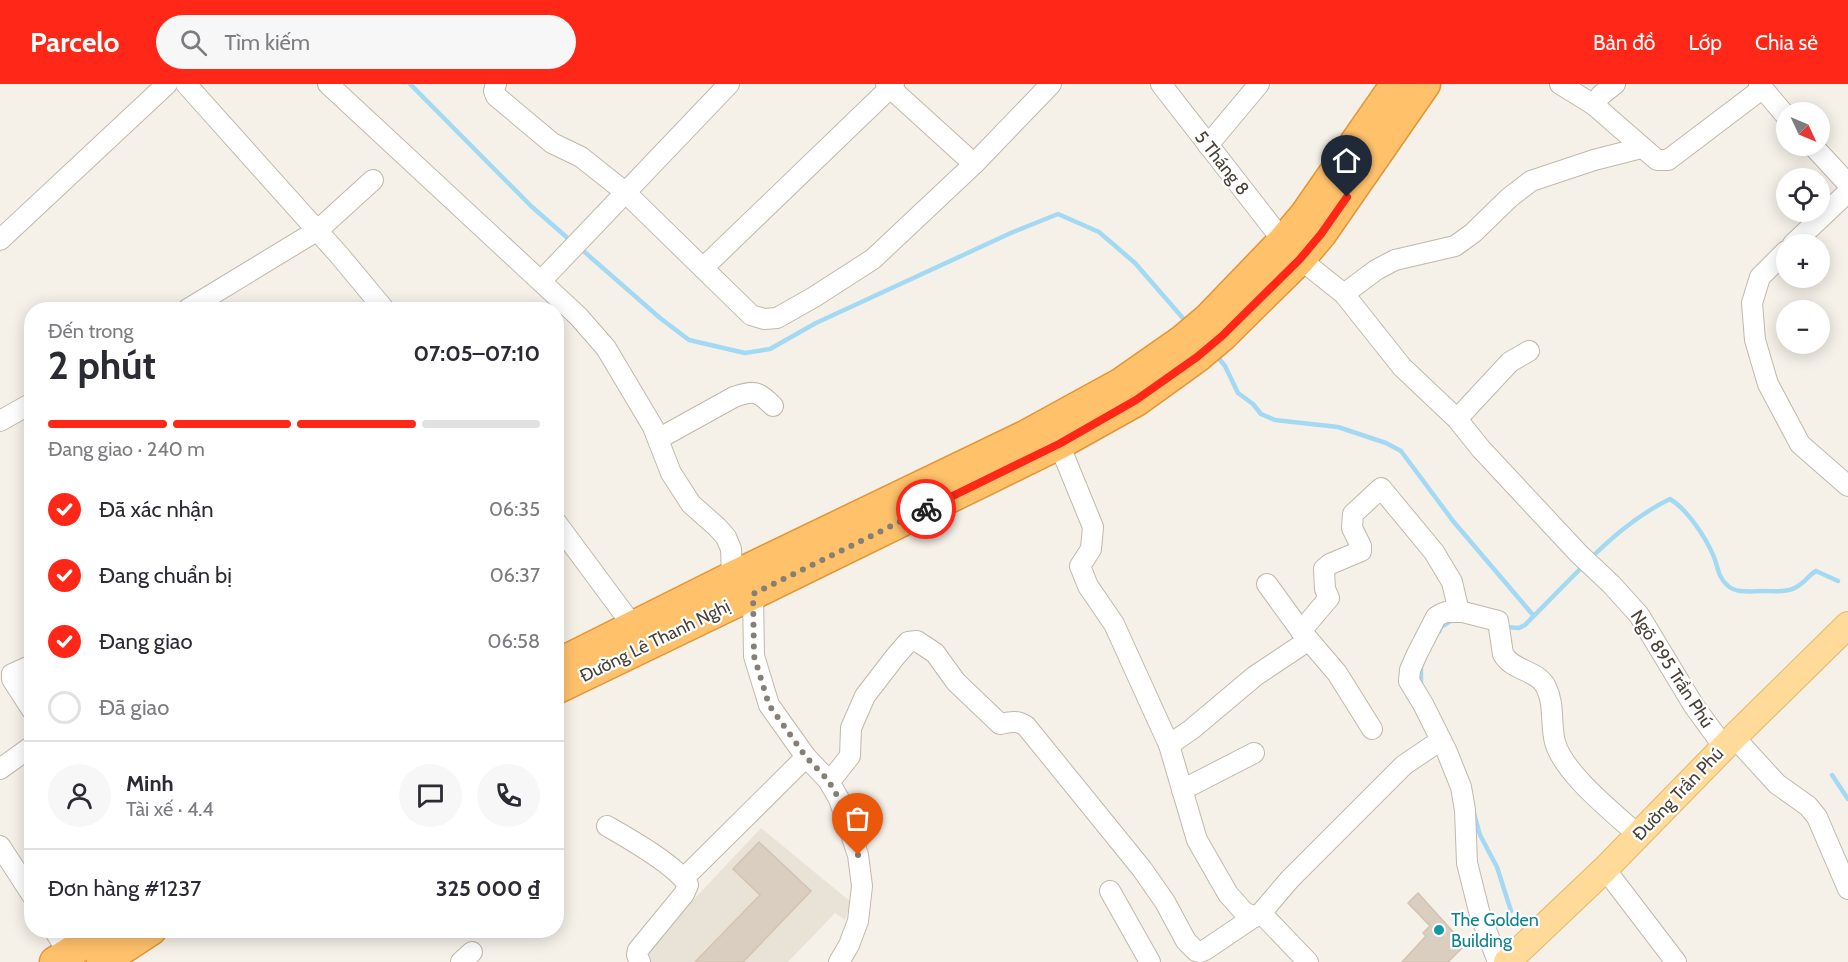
<!DOCTYPE html>
<html lang="vi">
<meta charset="utf-8">
<style>
:root{--surface:#fff;--page:#f7f7f7;--text:#2b2b33;--muted:#7c7c81;--line:#e1e1e2;--accent:#ff2717}
body{margin:0;font-family:Cabin,sans-serif;background:var(--page);color:var(--text);height:100vh;display:flex;flex-direction:column;font-size:22px;white-space:nowrap}
*{box-sizing:border-box;margin:0}
p{font-size:20px;color:var(--muted)}
.icon{flex:none;width:33px;height:33px;fill:none;stroke:currentColor;stroke-width:2;stroke-linecap:round;stroke-linejoin:round}
.map{position:relative;flex:1;overflow:hidden}
.drawer{position:absolute;left:24px;top:218px;width:540px;height:636px;display:flex;flex-direction:column;background:var(--surface);border-radius:24px;box-shadow:0 3px 15px #0003}
.drawer>*{flex:none}
.needle{width:39px;rotate:134deg}
.tools{position:absolute;left:1776px;top:18px;display:grid;gap:12px}
.tools a{display:grid;place-items:center;width:54px;height:54px;border-radius:50%;background:var(--surface);box-shadow:0 3px 15px #0003;font-size:30px}
.pin{position:absolute;display:grid;place-items:center;width:51px;height:51px;color:#fff;margin:-62px -26px;border-radius:50% 50% 50% 0;rotate:-45deg;box-shadow:0 0 6px #0007}
.pin .icon{rotate:45deg}
.courier{position:absolute;display:grid;place-items:center;width:60px;height:60px;margin:-30px;border:4px solid #ff2717;border-radius:50%;background:#fff;color:#222;box-shadow:0 2px 8px #0007}
.summary em{font-style:normal;font-weight:700}
.summary div{display:flex;flex-direction:column-reverse}
.summary{display:flex;align-items:center;justify-content:space-between;height:102px;padding:0 24px}
h1{font-size:39px;font-weight:700;line-height:45px}
.bar{display:grid;grid-template-columns:repeat(4,1fr);gap:9px 6px;align-content:center;height:72px;padding:0 24px}
.bar i{height:8px;border-radius:4px;background:var(--line)}
.bar .current{background:var(--accent)}
.bar p{grid-column:span 4}
.line{display:flex;align-items:center;gap:15px;padding:0 24px;border-top:2px solid var(--line)}
.line div{flex:1}
.round{display:grid;place-items:center;flex:none;width:63px;height:63px;border-radius:32px;background:var(--page)}
ol{padding:0 24px;list-style:none}
li{display:flex;align-items:center;gap:18px;height:66px}
li p{margin-inline-start:auto}
li .icon{padding:6px;border-radius:50%;background:var(--accent);color:#fff;stroke-width:4}
li:last-child{color:var(--muted)}
li i{width:33px;height:33px;border:3px solid var(--line);border-radius:50%}
header{display:flex;align-items:center;gap:36px;box-sizing:border-box;height:84px;padding:0 30px;background:var(--accent);color:#fff}
header strong{font-size:28px}
nav{display:flex;gap:33px;margin-inline-start:auto;font-size:21px}
.search{width:420px;height:54px;background:var(--page);display:flex;align-items:center;gap:15px;box-sizing:border-box;padding:0 21px;border-radius:33px;color:var(--muted);font-size:22px}
.map>svg:first-child{display:block}
</style>
<header>
<strong>Parcelo</strong>
<div class="search"><svg class="icon" aria-label="search" viewBox="0 0 24 24"><circle cx="10" cy="10" r="6"/><path d="M15 15l6 6"/></svg>Tìm kiếm</div>
<nav><a>Bản đồ</a><a>Lớp</a><a>Chia sẻ</a></nav>
</header>
<div class="map">
<svg width="1848" height="878" viewBox="0 0 1848 878">
<rect width="100%" height="100%" fill="#f5f1e9"/>
<!-- residential -->
<polygon fill="#e9e2d7" points="761,744 851,818 845,836 835,829 788,878 651,878 648,873 649,863"/>
<g fill="none" stroke-linecap="round" stroke-linejoin="round">
<!-- stream -->
<g stroke="#a4d9f3" stroke-width="4.5">
<polyline points="410,0 531,122 571,157"/>
<polyline points="580,164 660,234 689,256 745,269 770,265 816,239 1013,148 1058,130 1099,148 1135,179 1188,240"/>
<polyline points="1216,271 1225,282 1238,309 1253,320 1261,330 1275,336 1338,343 1386,359 1401,367 1453,437 1533,531"/>
<path d="M 1590,475 C 1613,452 1641,429 1670,415 C 1688,426 1706,454 1714,473 C 1718,483 1718,493 1727,501 C 1736,510 1751,507 1763,507 C 1774,507 1789,509 1798,502 C 1805,498 1809,491 1816,487 L 1838,497"/>
<polyline points="1504,543 1519,544 1525,541 1584,481"/>
<polyline points="1439,548 1441,543 1452,536"/>
<polyline points="1421,582 1421,600"/>
<polyline points="1832,691 1848,715"/>
<polyline points="1473,726 1480,751 1497,783 1511,827"/>
</g>
</g>
<!-- building -->
<g fill="#dacec1" stroke="#d3c3b1" stroke-width="1.5">
<polygon points="759,758 811,807 743,878 695,878 760,811 733,785"/>
<polygon points="1418,809 1465,861 1448,878 1402,878 1426,852 1423,849 1430,842 1408,819"/>
</g>
<g fill="none" stroke-linecap="round" stroke-linejoin="round">
<defs>
<g id="minor">
<polyline points="186,0 340,172 384,225"/>
<polyline points="328,0 578,232 606,264 653,343 671,389 691,420 717,443 726,453 731,465 732,493"/>
<polyline points="496,0 494,7 496,12 552,59 581,73 625,108 751,231 764,235 777,234 814,213 873,175 974,80 1051,0"/>
<polyline points="886,0 974,80"/>
<polyline points="1161,0 1283,157"/>
<polyline points="1560,0 1594,21 1657,76 1668,76 1763,4"/>
<polyline points="1759,0 1786,32"/>
<polyline points="1594,21 1601,11 1615,0"/>
<polyline points="1208,61 1259,0"/>
<polyline points="1813,62 1848,100"/>
<polyline points="0,156 167,0"/>
<polyline points="1793,160 1848,108"/>
<polyline points="1786,167 1760,193 1752,219 1755,256 1768,300 1800,360 1848,402"/>
<polyline points="1300,175 1344,210 1402,283 1457,335 1481,365 1579,470 1611,500 1639,531 1694,622 1724,663"/>
<polyline points="703,184 894,0"/>
<polyline points="541,197 729,0"/>
<polyline points="1344,210 1376,186 1395,176 1455,162 1473,149 1509,114 1531,97 1594,76 1641,64"/>
<polyline points="188,225 318,146 373,96"/>
<polyline points="1457,335 1510,278 1529,267"/>
<polyline points="0,337 32,319"/>
<path d="M 658,355 L 734,313 C 754,306 758,307 773,322"/>
<polyline points="1059,360 1093,443 1091,465 1080,482 1088,502 1114,540 1169,661 1197,756 1228,810 1244,828 1254,833 1261,829 1290,795 1404,681 1441,656"/>
<polyline points="556,438 633,542"/>
<polyline points="1267,500 1301,547 1337,589 1372,645"/>
<polyline points="753,510 754,572 769,621 806,673 828,696 839,715 858,771 862,802 858,837 849,861 839,878"/>
<polyline points="1301,547 1329,514 1325,505 1324,485 1330,480 1361,467 1361,462 1352,444 1353,430 1381,404 1434,468 1452,498 1459,528"/>
<polyline points="32,581 12,590 12,595 32,626"/>
<polyline points="1734,653 1777,700 1808,722 1817,733 1848,805"/>
<polyline points="1169,661 1192,645 1255,592 1309,556"/>
<polyline points="0,685 32,662"/>
<path d="M 828,696 L 835,691 L 850,672 L 851,644 L 865,612 L 895,573 L 908,558 L 917,557 L 935,569 L 956,598 L 1000,640 C 1010,638 1017,636 1026,642 L 1142,785 L 1165,818 L 1186,857 L 1196,867 L 1200,868 L 1205,866 L 1254,833"/>
<polyline points="1182,706 1254,669"/>
<path d="M 607,742 C 628,754 676,781 688,801 L 684,810 L 638,866 L 637,871 L 640,878"/>
<polyline points="0,762 32,811"/>
<polyline points="1605,785 1676,878"/>
<polyline points="684,794 806,673"/>
<polyline points="1110,807 1150,878"/>
<polyline points="1261,829 1308,878"/>
<polyline points="54,846 74,878"/>
<polyline points="461,878 472,868"/>
<path d="M 1498,878 L 1479,827 L 1467,779 L 1465,726 L 1461,703 L 1447,668 L 1423,620 L 1409,597 L 1410,586 L 1417,570 L 1436,533 L 1441,530 L 1446,528 L 1463,528 L 1498,537 L 1503,570 C 1512,587 1538,586 1546,603 C 1555,621 1550,639 1555,658 C 1563,689 1614,729 1638,751"/>
</g>
<polyline id="major" points="1507,878 1605,785 1734,653 1848,541"/>
<g id="highway">
<polyline points="556,581 732,493 1027,351 1120,300 1183,256 1208,235 1283,157 1305,131 1396,0"/>
<polyline points="556,605 753,510 1059,360 1136,317 1197,273 1222,252 1300,175 1321,150 1425,0"/>
<polyline points="55,878 106,846"/>
<polyline points="102,878 151,846"/>
</g>
</defs>
<!-- minor casing -->
<use href="#minor" stroke="#c1b8ab" stroke-width="22"/>
<!-- major casing -->
<use href="#major" stroke="#e9b664" stroke-width="28"/>
<!-- highway casing -->
<use href="#highway" stroke="#e49535" stroke-width="33"/>
<!-- minor -->
<use href="#minor" stroke="#fff" stroke-width="20"/>
<!-- major -->
<use href="#major" stroke="#ffda99" stroke-width="26"/>
<!-- highway -->
<use href="#highway" stroke="#ffc26b" stroke-width="30"/>
</g>
<g fill="none" stroke-linecap="round" stroke-linejoin="round">
<!-- done -->
<polyline stroke="#857f75" stroke-width="6" stroke-dasharray="0 10.8" points="858,771 839,715 828,696 806,673 769,621 754,572 753,510 926,425"/>
<!-- route -->
<polyline stroke="#ff2717" stroke-width="8" points="926,425 1059,360 1136,316 1197,273 1222,252 1300,175 1321,150 1347,113"/>
</g>
<!-- markers -->
<circle fill="#0f9aa8" stroke="#fff" stroke-width="2" cx="1439" cy="846" r="6"/>
<g text-anchor="middle" dominant-baseline="central" stroke-width="4.5" stroke-linejoin="round" paint-order="stroke">
<!-- street labels -->
<g font-size="18" fill="#494137" stroke="#fff">
<text transform="translate(1222 79) rotate(52)">5 Tháng 8</text>
<text transform="translate(655 557) rotate(-26)">Đường Lê Thanh Nghị</text>
<text transform="translate(1672 585) rotate(57)">Ngõ 895 Trần Phú</text>
<text transform="translate(1678 710) rotate(-46)">Đường Trần Phú</text>
</g>
<!-- culture labels -->
<g font-size="18" fill="#0d838f" stroke="#fff" text-anchor="start">
<text x="1451" y="836">The Golden<tspan x="1451" dy="21">Building</tspan></text>
</g>
</g>
</svg>
<div class="tools">
<a><svg class="needle" viewBox="-14 -14 28 28"><path d="M0-13l5 13h-10z" fill="#e53935"/><path d="M0 13l5-13h-10z" fill="#7c7c81"/></svg></a>
<a><svg class="icon" aria-label="locate" viewBox="0 0 24 24"><circle cx="12" cy="12" r="6"/><path d="M12 2v4M12 18v4M2 12h4M18 12h4"/></svg></a>
<a>+</a>
<a>−</a>
</div>
<div class="pin" style="left:858px;top:771px;background:#ea580c"><svg class="icon" aria-label="bag" viewBox="0 0 24 24"><path d="M5 8h14l-1 12H6zM9 8a3 3 0 0 1 6 0"/></svg></div>
<div class="pin" style="left:1347px;top:113px;background:#1f2937"><svg class="icon" aria-label="home" viewBox="0 0 24 24"><path d="M3 11l9-7 9 7M6 9v11h12V9"/></svg></div>
<div class="courier" style="left:926px;top:425px"><svg class="icon" aria-label="bike" viewBox="0 0 24 24"><circle cx="6" cy="16" r="4"/><circle cx="18" cy="16" r="4"/><path d="M6 16l4-8h5l3 8M10 8l3 8H6M13 5h3"/></svg></div>
<section class="drawer">
<div class="summary"><div><h1>2 phút</h1><p>Đến trong</p></div><em>07:05–07:10</em></div>
<div class="bar"><i class="current"></i><i class="current"></i><i class="current"></i><i></i><p>Đang giao · 240 m</p></div>
<ol>
<li><svg class="icon" aria-label="check" viewBox="0 0 24 24"><path d="M5 12l5 5 9-10"/></svg>Đã xác nhận<p>06:35</p></li>
<li><svg class="icon" aria-label="check" viewBox="0 0 24 24"><path d="M5 12l5 5 9-10"/></svg>Đang chuẩn bị<p>06:37</p></li>
<li><svg class="icon" aria-label="check" viewBox="0 0 24 24"><path d="M5 12l5 5 9-10"/></svg>Đang giao<p>06:58</p></li>
<li><i></i>Đã giao</li>
</ol>
<div class="line" style="height:108px"><a class="round"><svg class="icon" aria-label="person" viewBox="0 0 24 24"><circle cx="12" cy="8" r="4"/><path d="M4 21q1-7 8-7t8 7"/></svg></a><div><b>Minh</b><p>Tài xế · 4.4</p></div><a class="round"><svg class="icon" aria-label="chat" viewBox="0 0 24 24"><path d="M4 5h16v11H9l-5 4z"/></svg></a><a class="round"><svg class="icon" aria-label="phone" viewBox="0 0 24 24"><path d="M5 4h4l2 5-3 2q2 4 5 5l2-3 5 2v4C11 20 4 13 5 4z"/></svg></a></div>
<div class="line" style="height:78px"><div>Đơn hàng #1237</div><b>325 000 ₫</b></div>
</section>
</div>
